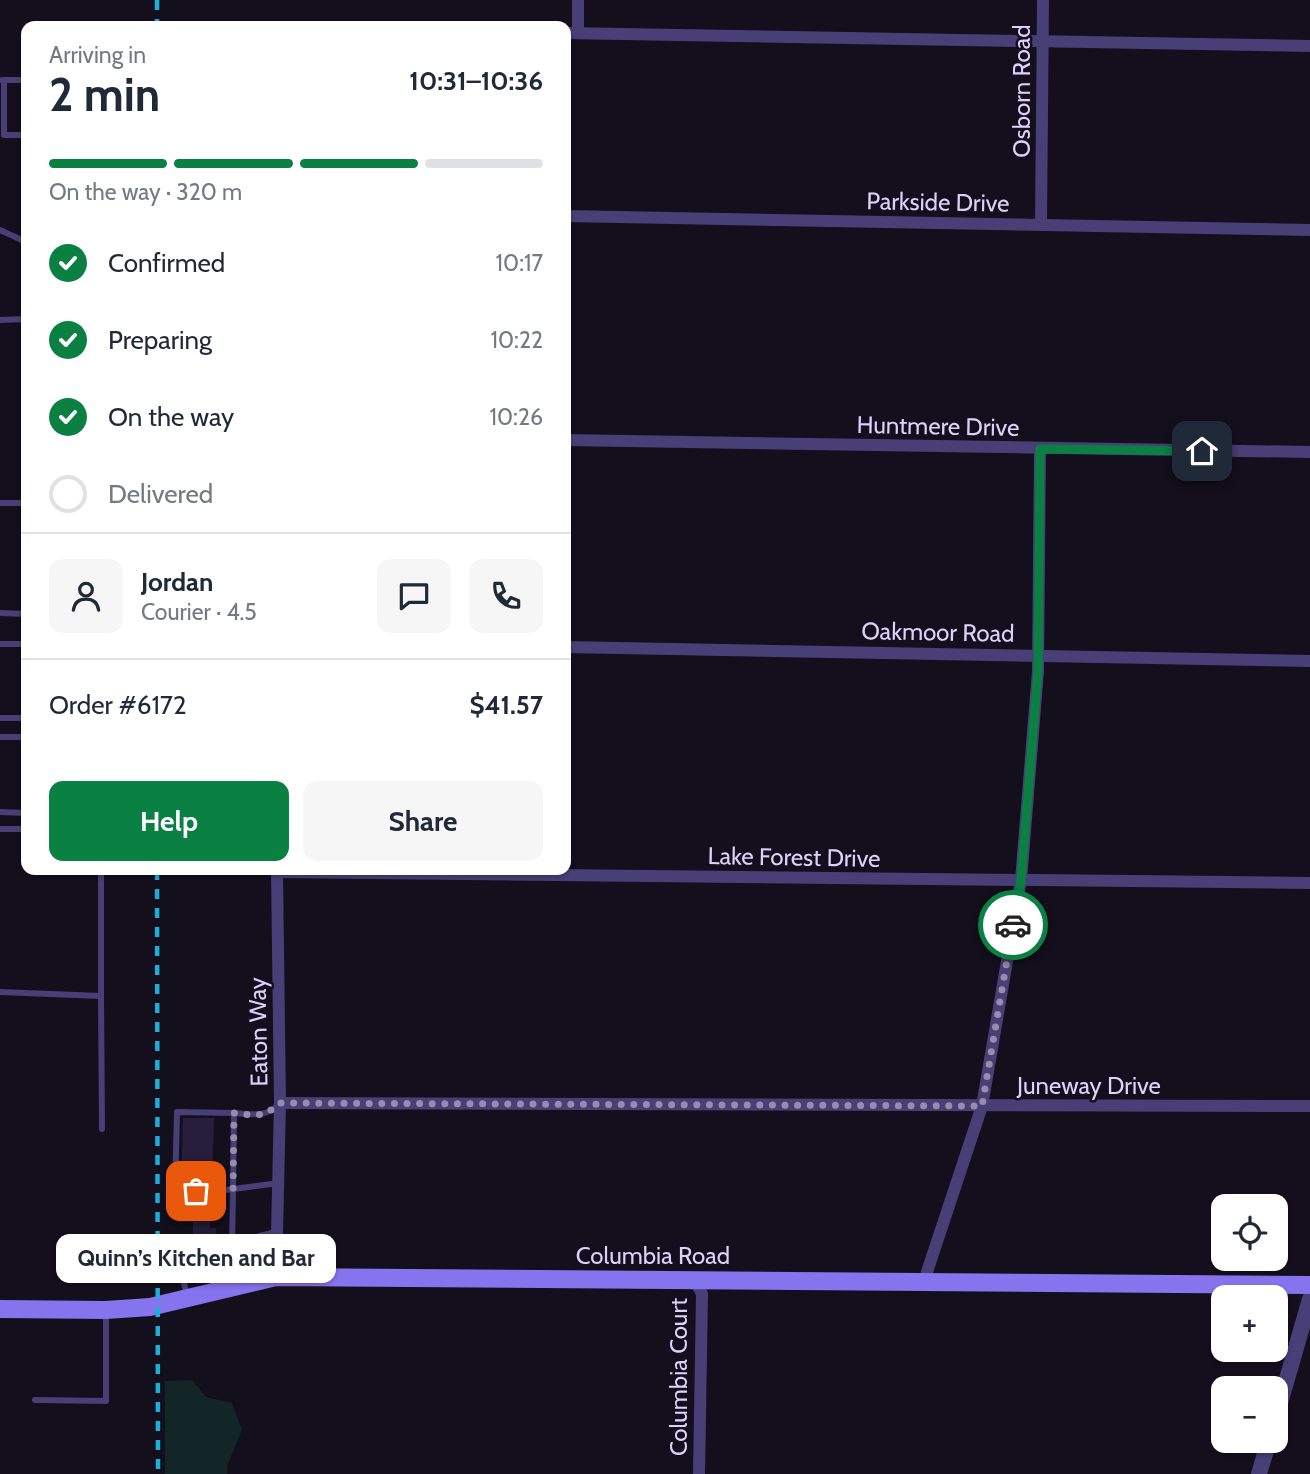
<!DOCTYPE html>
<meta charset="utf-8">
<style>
:root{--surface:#fff;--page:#f6f6f7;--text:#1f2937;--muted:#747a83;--line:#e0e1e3;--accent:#0b8043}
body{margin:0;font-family:Cabin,sans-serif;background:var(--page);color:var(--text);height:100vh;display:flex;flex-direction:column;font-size:26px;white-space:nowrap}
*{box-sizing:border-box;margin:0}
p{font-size:23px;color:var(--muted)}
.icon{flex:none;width:38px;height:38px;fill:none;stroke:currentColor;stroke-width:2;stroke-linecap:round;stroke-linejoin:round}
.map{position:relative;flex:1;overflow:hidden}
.side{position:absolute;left:21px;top:21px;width:550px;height:854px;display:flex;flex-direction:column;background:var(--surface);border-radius:14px;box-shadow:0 2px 5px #0004}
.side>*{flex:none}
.controls{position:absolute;left:1211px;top:1194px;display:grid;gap:14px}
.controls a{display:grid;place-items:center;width:77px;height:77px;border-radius:14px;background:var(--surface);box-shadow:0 2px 5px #0004;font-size:35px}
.pin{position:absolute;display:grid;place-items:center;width:60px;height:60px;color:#fff;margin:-30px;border-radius:14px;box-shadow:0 4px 10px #0006}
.courier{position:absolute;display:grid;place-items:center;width:70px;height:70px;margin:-35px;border:5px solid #0b8043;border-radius:50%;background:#fff;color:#222;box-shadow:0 2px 9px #0007}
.bubble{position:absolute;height:49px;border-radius:14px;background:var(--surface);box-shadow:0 2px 5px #0004;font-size:23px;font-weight:800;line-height:49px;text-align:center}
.head em{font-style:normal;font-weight:800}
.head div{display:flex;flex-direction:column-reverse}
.head{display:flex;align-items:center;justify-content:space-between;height:119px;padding:0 28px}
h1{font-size:46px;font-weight:800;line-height:52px}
.bar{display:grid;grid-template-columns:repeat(4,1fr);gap:10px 7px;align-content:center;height:84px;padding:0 28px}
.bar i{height:9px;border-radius:5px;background:var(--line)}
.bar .selected{background:var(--accent)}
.bar p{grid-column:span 4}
.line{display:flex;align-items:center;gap:18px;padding:0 28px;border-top:2px solid var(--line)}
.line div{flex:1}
.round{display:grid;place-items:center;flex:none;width:74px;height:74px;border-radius:14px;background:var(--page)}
ol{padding:0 28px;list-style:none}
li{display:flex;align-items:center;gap:21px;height:77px}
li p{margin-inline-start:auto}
li .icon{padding:7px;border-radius:50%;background:var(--accent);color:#fff;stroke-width:4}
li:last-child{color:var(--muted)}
li i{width:38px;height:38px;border:4px solid var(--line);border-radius:50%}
.cta{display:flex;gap:14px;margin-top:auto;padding:14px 28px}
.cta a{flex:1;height:80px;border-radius:14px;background:var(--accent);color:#fff;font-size:28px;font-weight:800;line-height:80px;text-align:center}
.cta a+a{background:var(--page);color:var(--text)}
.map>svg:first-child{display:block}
</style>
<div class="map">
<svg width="1310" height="1474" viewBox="0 0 1310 1474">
<rect width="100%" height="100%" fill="#130f1d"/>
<!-- green -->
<polygon fill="#122527" points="192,1380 206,1397 232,1403 242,1430 227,1466 227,1474 165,1474 165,1381"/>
<!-- building -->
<g fill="#271d3c">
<polygon points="183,1118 214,1118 212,1185 181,1185"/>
<polygon points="180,1197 210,1197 210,1228 216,1228 216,1253 202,1260 193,1259 193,1222 178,1222"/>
</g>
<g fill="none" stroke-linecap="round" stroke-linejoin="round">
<!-- service -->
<g stroke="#483f77" stroke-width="6">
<polyline points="2,80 26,80"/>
<polyline points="4,80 4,135 26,135"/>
<polyline points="0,230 26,242"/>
<polyline points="0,320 26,319"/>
<polyline points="0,503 26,503"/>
<polyline points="0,613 26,614"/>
<polyline points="0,644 26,644"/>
<polyline points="0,718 26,718"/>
<polyline points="0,737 26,737"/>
<polyline points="0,812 26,813"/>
<polyline points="0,829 26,829"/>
<polyline points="0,992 101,996 101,870"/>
<polyline points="101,996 102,1129"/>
<path d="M 278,1105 C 265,1118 251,1114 234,1113 L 233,1189 L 279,1183"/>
<polyline points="234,1113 177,1112 175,1191 217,1191 233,1189 232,1251 259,1236 277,1232"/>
<polyline points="187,1295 182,1276 232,1251 246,1281"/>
<polyline points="35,1400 106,1401 106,1312"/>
</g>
<!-- minor -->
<g stroke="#483f77" stroke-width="12">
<polyline points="565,33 1310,46"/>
<polyline points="578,33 578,0"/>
<polyline points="565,216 1310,230"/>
<polyline points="1041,225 1043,0"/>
<polyline points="565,440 1310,452"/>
<polyline points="565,647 1310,661"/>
<polyline points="277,872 1310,883"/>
<polyline points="280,1103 1310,1106"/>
<polyline points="276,1277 280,1103 277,870"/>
<polyline points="695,1280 702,1294 699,1474"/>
<polyline points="924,1281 982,1106 1021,880 1038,671 1040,449"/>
</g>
<!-- tertiary -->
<g stroke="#483f77" stroke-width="16">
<polyline points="1276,1417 1310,1299"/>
<polyline points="1259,1474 1269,1440"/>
</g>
<!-- secondary -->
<polyline stroke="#8673ee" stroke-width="18" points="0,1309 106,1310 150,1307 276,1277 1310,1285"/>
<!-- rail -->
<g stroke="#1bafdb" stroke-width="4.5" stroke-dasharray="10 9" stroke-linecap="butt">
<polyline points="157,0 157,26"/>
<polyline points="157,870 158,1474"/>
</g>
</g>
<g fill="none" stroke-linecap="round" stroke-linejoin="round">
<!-- done -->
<path stroke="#958dac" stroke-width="7" stroke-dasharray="0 12.6" d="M 196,1191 L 233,1189 L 234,1113 C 254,1115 264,1119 279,1103 L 982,1106 L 1013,925"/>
<!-- route -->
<polyline stroke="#0b8043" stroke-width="9" points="1013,925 1021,880 1038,671 1040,449 1202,451"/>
</g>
<g text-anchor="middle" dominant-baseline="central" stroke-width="5" stroke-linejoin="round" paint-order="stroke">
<!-- street labels -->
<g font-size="24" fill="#dbd1f9" stroke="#130f1d">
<text transform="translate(1021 91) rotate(-90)">Osborn Road</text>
<text transform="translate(938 202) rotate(1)">Parkside Drive</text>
<text transform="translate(938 426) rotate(1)">Huntmere Drive</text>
<text transform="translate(938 632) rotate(1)">Oakmoor Road</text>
<text transform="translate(794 857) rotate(1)">Lake Forest Drive</text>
<text transform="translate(258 1032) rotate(-91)">Eaton Way</text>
<text x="1089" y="1085">Juneway Drive</text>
<text x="653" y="1255">Columbia Road</text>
<text transform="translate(678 1377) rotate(-90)">Columbia Court</text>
</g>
</g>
</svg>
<div class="controls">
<a><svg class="icon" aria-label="locate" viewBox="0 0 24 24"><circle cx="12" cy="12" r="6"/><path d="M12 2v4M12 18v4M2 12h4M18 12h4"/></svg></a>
<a>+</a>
<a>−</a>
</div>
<div class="pin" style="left:196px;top:1191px;background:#ea580c"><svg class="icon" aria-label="bag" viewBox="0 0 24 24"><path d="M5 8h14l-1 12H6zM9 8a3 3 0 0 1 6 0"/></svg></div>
<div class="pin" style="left:1202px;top:451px;background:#1f2937"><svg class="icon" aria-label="home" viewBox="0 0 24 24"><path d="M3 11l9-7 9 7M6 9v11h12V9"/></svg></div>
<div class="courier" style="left:1013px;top:925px"><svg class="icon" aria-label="car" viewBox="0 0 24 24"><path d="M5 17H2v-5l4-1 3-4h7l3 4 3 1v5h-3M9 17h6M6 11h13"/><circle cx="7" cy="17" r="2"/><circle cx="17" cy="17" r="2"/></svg></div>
<div class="bubble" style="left:56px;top:1234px;width:280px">Quinn’s Kitchen and Bar</div>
<section class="side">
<div class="head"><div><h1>2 min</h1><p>Arriving in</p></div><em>10:31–10:36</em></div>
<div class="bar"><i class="selected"></i><i class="selected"></i><i class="selected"></i><i></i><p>On the way · 320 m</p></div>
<ol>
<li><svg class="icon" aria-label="check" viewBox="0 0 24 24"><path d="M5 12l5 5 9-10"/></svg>Confirmed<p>10:17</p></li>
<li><svg class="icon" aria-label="check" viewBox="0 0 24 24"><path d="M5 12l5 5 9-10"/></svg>Preparing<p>10:22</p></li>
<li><svg class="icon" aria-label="check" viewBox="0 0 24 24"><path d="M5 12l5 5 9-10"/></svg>On the way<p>10:26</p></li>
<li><i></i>Delivered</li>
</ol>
<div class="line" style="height:126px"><a class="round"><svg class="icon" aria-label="person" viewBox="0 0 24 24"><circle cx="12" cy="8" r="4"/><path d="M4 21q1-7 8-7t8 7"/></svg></a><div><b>Jordan</b><p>Courier · 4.5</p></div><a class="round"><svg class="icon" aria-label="chat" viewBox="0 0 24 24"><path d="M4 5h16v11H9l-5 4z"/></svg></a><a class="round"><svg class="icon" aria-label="phone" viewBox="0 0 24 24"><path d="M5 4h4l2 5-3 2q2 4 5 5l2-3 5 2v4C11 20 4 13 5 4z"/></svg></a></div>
<div class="line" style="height:91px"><div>Order #6172</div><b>$41.57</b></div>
<div class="cta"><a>Help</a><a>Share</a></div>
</section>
</div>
